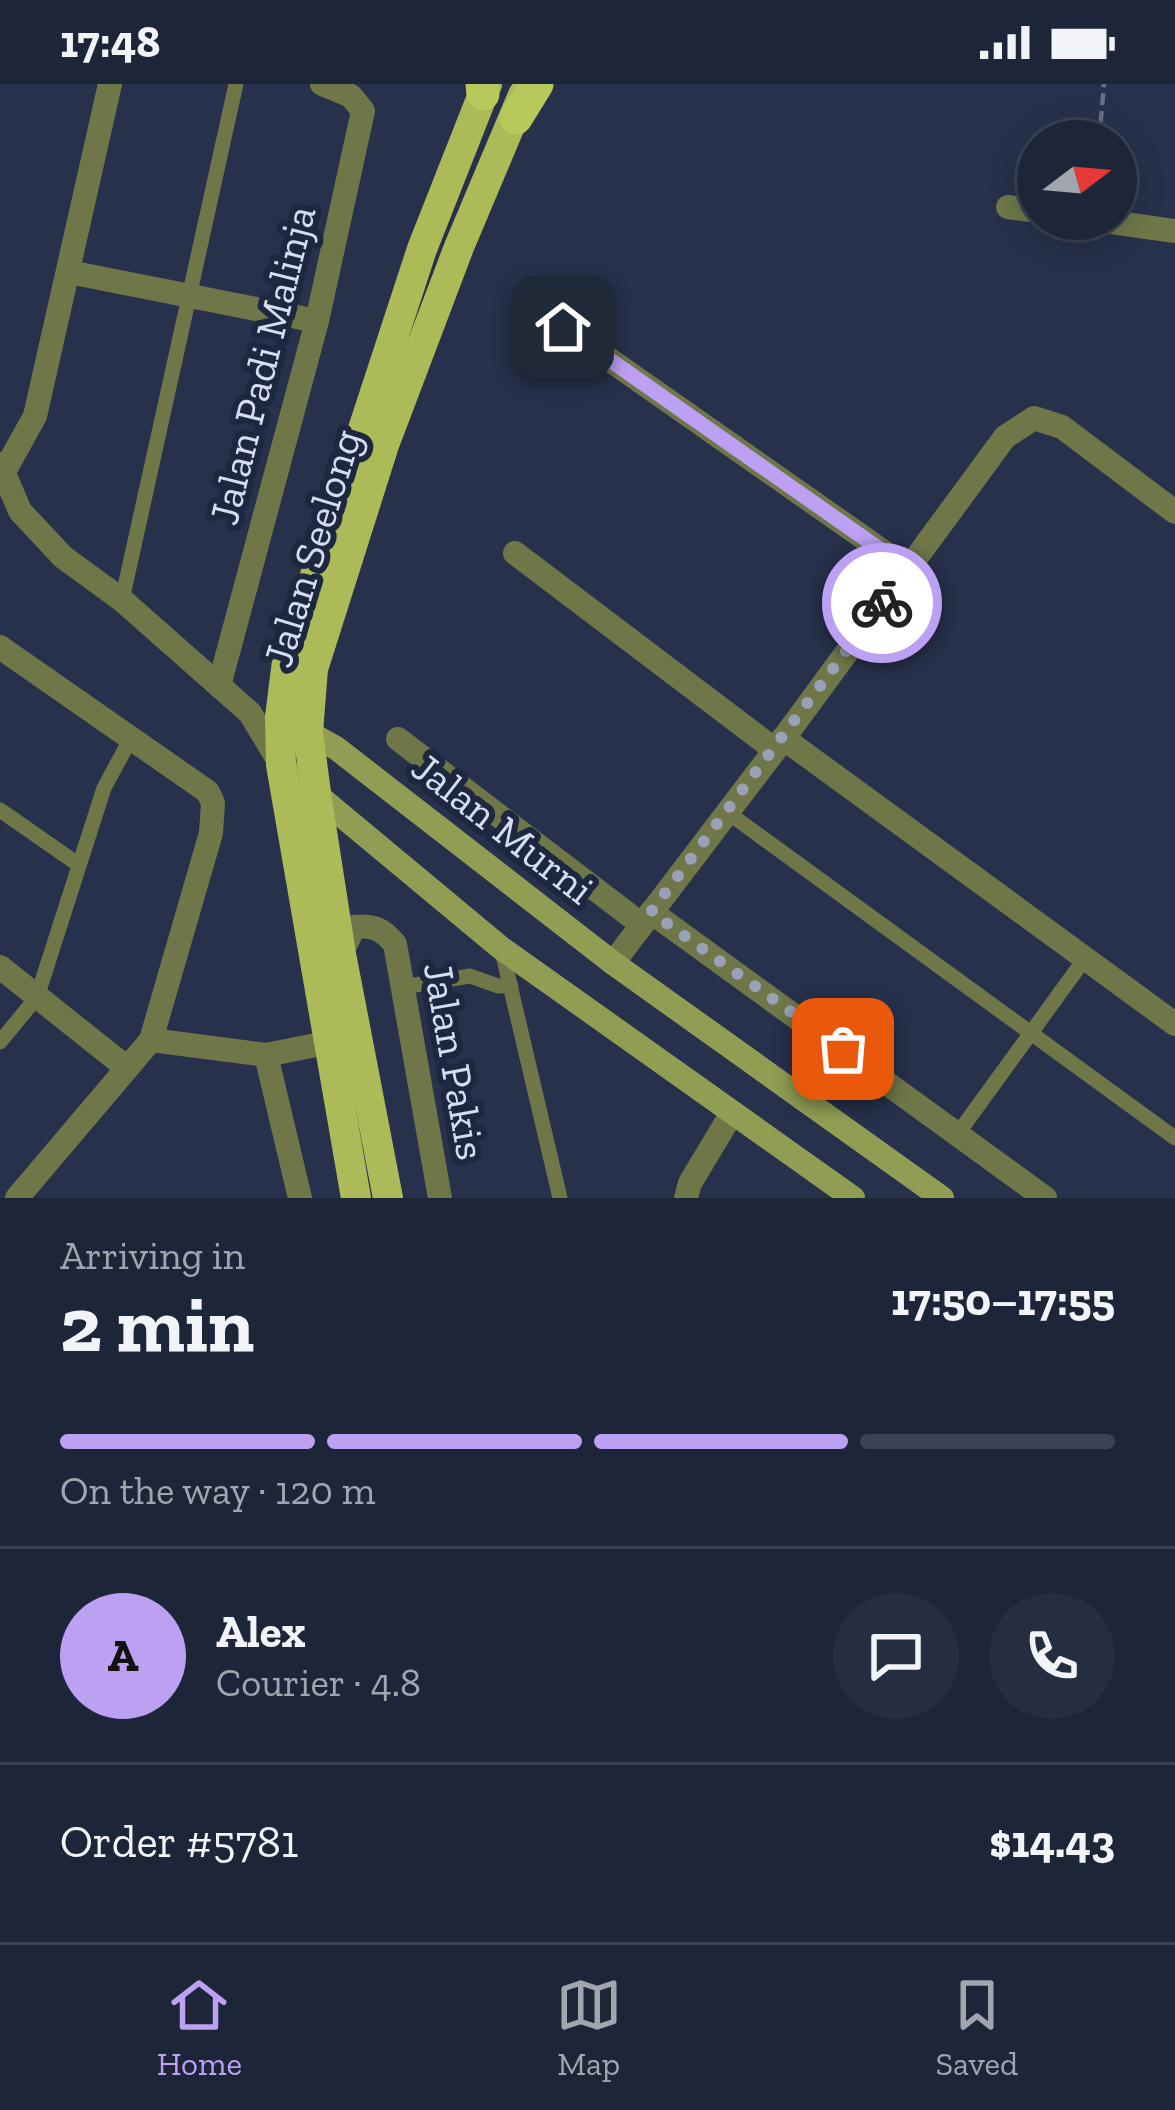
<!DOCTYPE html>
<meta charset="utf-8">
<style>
:root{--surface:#1d2538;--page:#252d40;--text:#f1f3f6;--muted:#a0a5ae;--line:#3b4253;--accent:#bca0f2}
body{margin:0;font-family:"Zilla Slab",serif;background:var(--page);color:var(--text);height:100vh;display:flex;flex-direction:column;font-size:45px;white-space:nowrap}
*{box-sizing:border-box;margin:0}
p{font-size:39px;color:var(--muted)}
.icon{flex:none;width:66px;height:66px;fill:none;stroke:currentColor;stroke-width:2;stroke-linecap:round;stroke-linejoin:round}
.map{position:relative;height:1114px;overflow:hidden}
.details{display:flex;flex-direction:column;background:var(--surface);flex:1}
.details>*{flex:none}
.needle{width:78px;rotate:74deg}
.tools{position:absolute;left:1017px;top:36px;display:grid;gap:24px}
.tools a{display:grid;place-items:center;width:120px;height:120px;border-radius:50%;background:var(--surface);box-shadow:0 6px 30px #0003,0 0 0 3px var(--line);font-size:60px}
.pin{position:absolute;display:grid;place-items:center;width:102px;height:102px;color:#fff;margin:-51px;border-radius:24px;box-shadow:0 6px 18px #0006}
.courier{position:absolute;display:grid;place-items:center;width:120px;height:120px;margin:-60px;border:9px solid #bca0f2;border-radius:50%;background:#fff;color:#222;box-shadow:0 3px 15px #0007}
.head em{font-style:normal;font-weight:700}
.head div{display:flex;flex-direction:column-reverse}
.head{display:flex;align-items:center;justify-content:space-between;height:204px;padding:0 60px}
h1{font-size:78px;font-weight:700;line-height:90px}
.bar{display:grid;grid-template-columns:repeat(4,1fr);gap:18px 12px;align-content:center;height:144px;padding:0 60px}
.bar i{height:15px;border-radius:9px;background:var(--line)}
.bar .on{background:var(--accent)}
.bar p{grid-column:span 4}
.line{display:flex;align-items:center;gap:30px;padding:0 60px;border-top:3px solid var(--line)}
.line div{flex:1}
.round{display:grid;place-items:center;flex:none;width:126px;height:126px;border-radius:63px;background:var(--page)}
.status{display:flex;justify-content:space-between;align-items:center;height:84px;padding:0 60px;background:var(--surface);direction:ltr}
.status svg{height:33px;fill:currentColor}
.menu{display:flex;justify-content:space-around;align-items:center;height:168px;border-top:3px solid var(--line);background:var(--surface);font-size:33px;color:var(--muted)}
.menu a{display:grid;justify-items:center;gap:6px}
.menu .on{color:var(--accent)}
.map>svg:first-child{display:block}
</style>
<div class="status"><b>17:48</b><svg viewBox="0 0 49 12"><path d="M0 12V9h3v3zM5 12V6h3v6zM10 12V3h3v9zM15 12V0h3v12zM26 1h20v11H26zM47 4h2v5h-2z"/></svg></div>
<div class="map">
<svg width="1175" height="1114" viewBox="0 0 1175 1114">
<rect width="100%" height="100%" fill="#27314b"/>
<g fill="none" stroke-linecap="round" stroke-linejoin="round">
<!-- path -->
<polyline stroke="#676f87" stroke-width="4.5" stroke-dasharray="12 6" stroke-linecap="butt" points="1099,57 1104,0"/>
<!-- service -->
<g stroke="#6f7749" stroke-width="15">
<polyline points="122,516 236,0"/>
<polyline points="0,726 79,781"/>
<polyline points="727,728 1175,1054"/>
<polyline points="502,867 560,1114"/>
<polyline points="403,903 470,892 498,902 511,902"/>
<polyline points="0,958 37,913 104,704 131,654"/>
<polyline points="959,1048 1086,873"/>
</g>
<!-- minor -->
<g stroke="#6f7749" stroke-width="24">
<polyline points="1008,123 1038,127"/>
<polyline points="1090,135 1175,147"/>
<polyline points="69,188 317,237"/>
<polyline points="563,243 908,485"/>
<polyline points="0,380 20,427 63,473 122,516 250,629 280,679"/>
<polyline points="5,386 35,332 110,0"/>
<polyline points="515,469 775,666"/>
<polyline points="0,563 208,708 213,719 211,749 151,956 17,1114"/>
<polyline points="219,602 317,237 363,27 351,12 322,0"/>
<polyline points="783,654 1175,940"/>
<polyline points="398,655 641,840"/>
<polyline points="651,828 1045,1114"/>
<path d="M 341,870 L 354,843 C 374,841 382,845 395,860 L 440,1114"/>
<polyline points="613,879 775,666 1005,353 1034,334 1062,343 1175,428"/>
<polyline points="0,883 127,984"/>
<polyline points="151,956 266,971 331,958"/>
<polyline points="266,971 300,1114"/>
<polyline points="686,1114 690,1099 732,1029"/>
</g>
<!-- secondary -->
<g stroke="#919d53" stroke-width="24">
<polyline points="295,641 336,664 613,879 942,1114"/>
<polyline points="281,681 501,864 853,1114"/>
</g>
<!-- primary -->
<g stroke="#acba58" stroke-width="30">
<polyline points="356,1114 281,681 280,633 287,577 422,165 487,0"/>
<polyline points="388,1114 341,870 316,709 308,648 313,585 384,361 459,163 523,11"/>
</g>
<!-- trunk -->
<g stroke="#b8c85a" stroke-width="33">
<polyline points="482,0 483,10"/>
<polyline points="516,34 537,0"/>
</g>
</g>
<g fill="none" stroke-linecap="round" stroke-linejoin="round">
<!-- done -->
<polyline stroke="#99a1b6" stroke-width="12" stroke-dasharray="0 21.6" points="843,965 651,828 882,519"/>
<!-- route -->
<polyline stroke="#bca0f2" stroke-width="15" points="563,243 908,485 882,519"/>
</g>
<g text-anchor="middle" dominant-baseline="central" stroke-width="12" stroke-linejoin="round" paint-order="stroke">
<!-- street labels -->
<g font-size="42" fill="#d6ddef" stroke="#1d2740">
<text transform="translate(262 281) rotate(-76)">Jalan Padi Malinja</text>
<text transform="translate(312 464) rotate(-73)">Jalan Seelong</text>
<text transform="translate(503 744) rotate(38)">Jalan Murni</text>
<text transform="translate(455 977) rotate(80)">Jalan Pakis</text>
</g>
</g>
</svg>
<div class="tools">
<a><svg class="needle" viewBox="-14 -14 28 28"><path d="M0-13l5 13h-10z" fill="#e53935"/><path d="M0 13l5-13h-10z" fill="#a0a5ae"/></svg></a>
</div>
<div class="pin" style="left:843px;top:965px;background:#ea580c"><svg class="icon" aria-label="bag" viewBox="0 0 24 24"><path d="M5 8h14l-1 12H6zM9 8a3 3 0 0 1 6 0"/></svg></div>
<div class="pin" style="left:563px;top:243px;background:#1f2937"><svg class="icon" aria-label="home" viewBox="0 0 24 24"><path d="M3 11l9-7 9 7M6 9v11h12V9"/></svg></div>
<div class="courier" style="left:882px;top:519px"><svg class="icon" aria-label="bike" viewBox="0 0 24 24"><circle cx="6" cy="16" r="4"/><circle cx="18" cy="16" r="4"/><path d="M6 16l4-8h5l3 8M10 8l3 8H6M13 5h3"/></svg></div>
</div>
<section class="details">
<div class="head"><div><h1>2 min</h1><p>Arriving in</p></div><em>17:50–17:55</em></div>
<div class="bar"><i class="on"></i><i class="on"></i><i class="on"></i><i></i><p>On the way · 120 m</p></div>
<div class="line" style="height:216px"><b class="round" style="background:var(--accent);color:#111">A</b><div><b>Alex</b><p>Courier · 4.8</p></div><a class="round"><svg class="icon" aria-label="chat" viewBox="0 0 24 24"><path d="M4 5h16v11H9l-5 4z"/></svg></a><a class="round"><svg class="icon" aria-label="phone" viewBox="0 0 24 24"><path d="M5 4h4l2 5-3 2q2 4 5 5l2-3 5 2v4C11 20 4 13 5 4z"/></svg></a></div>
<div class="line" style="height:156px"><div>Order #5781</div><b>$14.43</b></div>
</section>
<nav class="menu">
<a class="on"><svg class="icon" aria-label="home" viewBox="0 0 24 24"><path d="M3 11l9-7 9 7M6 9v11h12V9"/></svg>Home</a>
<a><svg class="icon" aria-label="map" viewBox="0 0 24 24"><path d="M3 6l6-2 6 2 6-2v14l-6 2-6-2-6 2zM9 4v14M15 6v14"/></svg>Map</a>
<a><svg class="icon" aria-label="saved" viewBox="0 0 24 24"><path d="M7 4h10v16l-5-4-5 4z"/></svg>Saved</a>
</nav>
